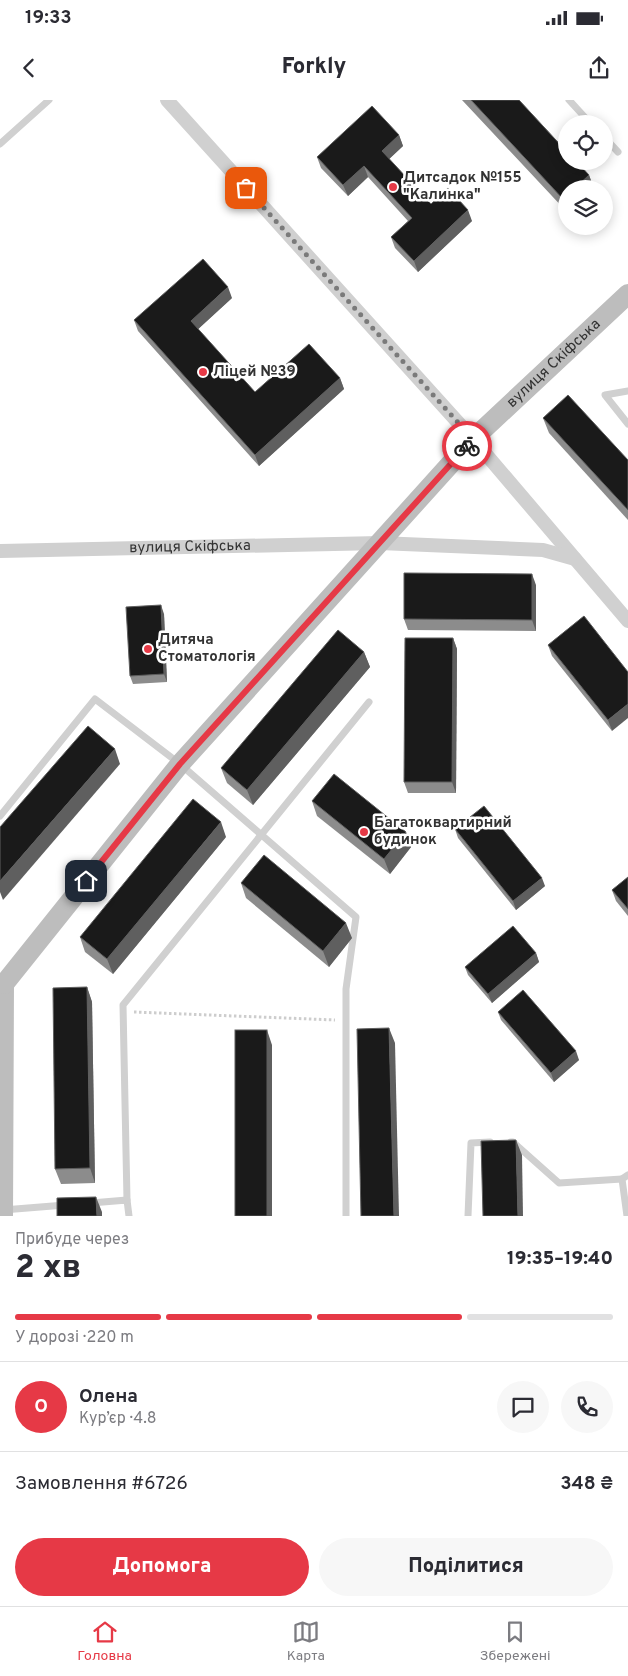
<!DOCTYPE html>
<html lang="uk">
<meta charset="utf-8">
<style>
:root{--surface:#fff;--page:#f7f7f7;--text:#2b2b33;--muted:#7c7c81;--line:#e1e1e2;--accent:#e63946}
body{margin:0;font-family:Overpass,sans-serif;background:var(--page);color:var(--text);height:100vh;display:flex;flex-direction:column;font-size:19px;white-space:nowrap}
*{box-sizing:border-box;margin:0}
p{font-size:16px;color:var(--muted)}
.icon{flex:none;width:28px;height:28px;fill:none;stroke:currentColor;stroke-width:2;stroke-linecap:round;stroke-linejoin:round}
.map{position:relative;height:1116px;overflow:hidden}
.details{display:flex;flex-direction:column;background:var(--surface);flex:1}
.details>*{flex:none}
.fabs{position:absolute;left:558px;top:15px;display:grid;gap:10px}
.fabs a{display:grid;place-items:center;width:55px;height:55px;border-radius:50%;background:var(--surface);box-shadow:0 2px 12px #0003;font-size:25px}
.pin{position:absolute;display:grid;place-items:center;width:42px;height:42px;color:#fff;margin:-21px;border-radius:10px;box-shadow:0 2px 8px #0006}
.courier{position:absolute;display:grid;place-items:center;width:50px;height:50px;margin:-25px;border:4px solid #e63946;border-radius:50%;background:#fff;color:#222;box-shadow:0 1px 6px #0007}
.summary em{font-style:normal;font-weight:800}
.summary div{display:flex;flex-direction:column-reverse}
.summary{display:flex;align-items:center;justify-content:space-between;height:85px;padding:0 15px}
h1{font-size:32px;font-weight:800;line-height:38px}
.bar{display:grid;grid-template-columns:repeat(4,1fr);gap:8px 5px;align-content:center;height:60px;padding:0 15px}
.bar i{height:6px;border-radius:4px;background:var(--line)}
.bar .on{background:var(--accent)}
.bar p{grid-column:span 4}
.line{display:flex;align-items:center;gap:12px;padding:0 15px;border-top:1px solid var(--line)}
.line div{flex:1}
.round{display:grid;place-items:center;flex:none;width:52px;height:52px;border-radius:26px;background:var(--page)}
.button{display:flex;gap:10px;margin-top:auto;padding:10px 15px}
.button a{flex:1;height:58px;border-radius:30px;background:var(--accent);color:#fff;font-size:20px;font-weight:800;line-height:58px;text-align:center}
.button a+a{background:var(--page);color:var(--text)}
.status{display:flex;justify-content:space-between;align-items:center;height:35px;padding:0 25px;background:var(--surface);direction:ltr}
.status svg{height:14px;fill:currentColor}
header{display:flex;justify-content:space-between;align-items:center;height:65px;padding:0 15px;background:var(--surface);font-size:22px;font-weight:800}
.menu{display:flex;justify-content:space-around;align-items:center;height:70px;border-top:1px solid var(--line);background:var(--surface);font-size:14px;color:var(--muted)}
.menu a{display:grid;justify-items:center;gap:2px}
.menu .on{color:var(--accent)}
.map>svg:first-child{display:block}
</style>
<div class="status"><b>19:33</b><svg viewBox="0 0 49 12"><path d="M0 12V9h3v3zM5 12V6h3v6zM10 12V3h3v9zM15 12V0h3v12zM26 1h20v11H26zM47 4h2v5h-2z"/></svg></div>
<header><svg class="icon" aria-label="back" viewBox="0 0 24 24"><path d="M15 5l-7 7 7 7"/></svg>Forkly<svg class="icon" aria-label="share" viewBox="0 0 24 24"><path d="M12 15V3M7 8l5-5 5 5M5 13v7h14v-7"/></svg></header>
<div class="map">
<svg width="628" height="1116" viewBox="0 0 628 1116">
<rect width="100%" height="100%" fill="#fff"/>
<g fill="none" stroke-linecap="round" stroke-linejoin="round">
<!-- path -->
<polyline stroke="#cdcdcd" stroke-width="3" stroke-dasharray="2.5 2.5" stroke-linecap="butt" points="134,912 335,920"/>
<!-- lane -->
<g stroke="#d0d0d0" stroke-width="7">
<polyline points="569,0 591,24"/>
<polyline points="604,37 618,52"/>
<polyline points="0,44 49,0"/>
<polyline points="628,291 605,295 628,324"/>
<polyline points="0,716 95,599 180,664 356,817 346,889 346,1116"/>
<polyline points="511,1042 513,1042 559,1083 622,1079"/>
<polyline points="127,1100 123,905 369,602"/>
<polyline points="91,1103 127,1100 129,1116"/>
<polyline points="3,1110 65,1105"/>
<polyline points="468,1116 471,1043 490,1042"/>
<polyline points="627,1116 622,1079 628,1075"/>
</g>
<!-- street -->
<g stroke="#d0d0d0" stroke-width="14">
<polyline points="167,0 473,339 628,521"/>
<path id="s1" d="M 0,451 L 380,443 L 543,450 L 575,459"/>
</g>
<!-- secondary -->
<g stroke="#bdbdbd" stroke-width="20">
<polyline points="0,884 4,884 3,1116"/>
<path id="s2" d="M 4,884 L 180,664 L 473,339 L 628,194"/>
</g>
</g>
<!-- wall -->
<g fill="#8c8c8c">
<polygon points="462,0 519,0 589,75 594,89 566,89 566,111"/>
<polygon points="399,35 403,46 389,59 431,104 472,121 418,172 395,148 391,137 408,121 368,77 348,96 321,68 317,57"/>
<polygon points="232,198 198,229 255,292 340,278 344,289 259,366 138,231 134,220"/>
<polygon points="543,318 628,360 628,420 549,333"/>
<polygon points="536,485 536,531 408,530 404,519"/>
<polygon points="164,514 167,582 133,584 130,576"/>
<polygon points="584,516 612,631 552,556 548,545"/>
<polygon points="453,538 457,549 456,693 408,693 404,682"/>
<polygon points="364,552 370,567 253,705 227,683 221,668"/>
<polygon points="312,701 406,732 411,747 390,774 317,716"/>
<polygon points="455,729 545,786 516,810 458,738"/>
<polygon points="226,737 113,874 85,852 80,837"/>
<polygon points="628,777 628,816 616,801 612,790"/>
<polygon points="241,783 352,838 329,867 246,798"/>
<polygon points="536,853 539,862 492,903 468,875 465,867"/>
<polygon points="87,887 92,902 95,1083 61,1084 55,1069"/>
<polygon points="498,912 579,960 554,982 501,920"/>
</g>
<!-- shaded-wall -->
<g fill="#5f5f5f">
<polygon points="399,35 403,46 386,62 382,51"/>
<polygon points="364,66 368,77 348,96 343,85"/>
<polygon points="589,75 594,89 574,89"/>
<polygon points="566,96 566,107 563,99"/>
<polygon points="468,110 472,121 418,172 414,161"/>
<polygon points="228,187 232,198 195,232 191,221"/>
<polygon points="340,278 344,289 259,366 255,355"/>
<polygon points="532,474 536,485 536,531 532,520"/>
<polygon points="161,505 164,514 167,582 164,574"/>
<polygon points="453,538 457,549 456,693 452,682"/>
<polygon points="364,552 370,567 253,705 247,690"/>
<polygon points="628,604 628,618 612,631 608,620"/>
<polygon points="115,649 120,664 3,800 0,792 0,781"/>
<polygon points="221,722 226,737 113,874 107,859"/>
<polygon points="406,732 411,747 390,774 384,759"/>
<polygon points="542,778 545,786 516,810 513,801"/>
<polygon points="346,823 352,838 329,867 323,851"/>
<polygon points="536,853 539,862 492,903 488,894"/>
<polygon points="87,887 92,902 95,1083 90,1068"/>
<polygon points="389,928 395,943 399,1116 394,1116"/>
<polygon points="267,930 272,945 272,1116 267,1116"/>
<polygon points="576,951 579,960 554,982 551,973"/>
<polygon points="516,1040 522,1055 523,1116 518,1116"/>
<polygon points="96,1097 102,1112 102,1116 97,1116"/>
</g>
<!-- building -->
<g fill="#1a1a1a" stroke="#5f5f5f">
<polygon points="471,0 519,0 566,51 566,61 576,61 589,75 574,89 566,89 566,96 563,99"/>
<polygon points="372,6 399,35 382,51 431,104 448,88 468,110 414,161 391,137 412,118 364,66 343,85 317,57"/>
<polygon points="203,159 228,187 191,221 255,292 309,244 340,278 255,355 134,220"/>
<polygon points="568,295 628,360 628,410 543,318"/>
<polygon points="404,473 532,474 532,520 404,519"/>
<polygon points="161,505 164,574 130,576 126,507"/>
<polygon points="584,516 628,572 628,604 608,620 548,545"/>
<polygon points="338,530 364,552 247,690 221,668"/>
<polygon points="405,538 453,538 452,682 404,682"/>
<polygon points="88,626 115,649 0,781 0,727"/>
<polygon points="334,674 406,732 384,759 312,701"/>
<polygon points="193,699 221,722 107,859 80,837"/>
<polygon points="484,706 542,778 513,801 455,729"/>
<polygon points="264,755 346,823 323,851 241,783"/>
<polygon points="628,777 628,809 612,790"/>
<polygon points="513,826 536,853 488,894 465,867"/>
<polygon points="87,887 90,1068 55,1069 53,888"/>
<polygon points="523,890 576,951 551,973 498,912"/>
<polygon points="389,928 394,1116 361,1116 357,929"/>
<rect x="235" y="930" width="32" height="186"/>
<polygon points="516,1040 518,1116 483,1116 481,1041"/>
<polygon points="96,1097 97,1116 57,1116 57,1098"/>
</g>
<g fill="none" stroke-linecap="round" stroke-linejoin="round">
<!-- done -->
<polyline stroke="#7a7a7a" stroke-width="5" stroke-dasharray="0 9" points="246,88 473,339 467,346"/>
<!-- route -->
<polyline stroke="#e63946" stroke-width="6" points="86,781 180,664 467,346"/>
</g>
<!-- markers -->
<g fill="#e63946" stroke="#fff" stroke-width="2">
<circle cx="393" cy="87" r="5"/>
<circle cx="203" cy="272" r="5"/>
<circle cx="148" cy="549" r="5"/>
<circle cx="364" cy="732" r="5"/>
</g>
<g text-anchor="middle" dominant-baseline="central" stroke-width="5" stroke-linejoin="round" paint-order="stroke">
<!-- poi labels -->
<g font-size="15" font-weight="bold" fill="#333" stroke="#fff" text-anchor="start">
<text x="403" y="78">Дитсадок №155<tspan x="403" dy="17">"Калинка"</tspan></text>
<text x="213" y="272">Ліцей №39</text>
<text x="158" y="540">Дитяча<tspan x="158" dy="17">Стоматологія</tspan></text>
<text x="374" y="723">Багатоквартирний<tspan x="374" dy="17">будинок</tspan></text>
</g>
<!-- street labels -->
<g font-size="15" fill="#333" stroke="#fff">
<text stroke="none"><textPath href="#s2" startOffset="830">вулиця Скіфська</textPath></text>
<text stroke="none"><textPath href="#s1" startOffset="190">вулиця Скіфська</textPath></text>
</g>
</g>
</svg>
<div class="fabs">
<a><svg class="icon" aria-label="locate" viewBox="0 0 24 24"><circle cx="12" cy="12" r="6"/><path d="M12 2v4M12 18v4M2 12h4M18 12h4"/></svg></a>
<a><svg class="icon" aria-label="layers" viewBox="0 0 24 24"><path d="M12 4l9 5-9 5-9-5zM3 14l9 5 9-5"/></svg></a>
</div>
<div class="pin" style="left:246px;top:88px;background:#ea580c"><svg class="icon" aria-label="bag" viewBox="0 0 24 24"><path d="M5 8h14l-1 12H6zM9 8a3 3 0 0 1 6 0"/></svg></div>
<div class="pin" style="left:86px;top:781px;background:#1f2937"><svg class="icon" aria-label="home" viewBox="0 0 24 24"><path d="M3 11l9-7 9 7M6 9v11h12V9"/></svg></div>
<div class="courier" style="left:467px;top:346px"><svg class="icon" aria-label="bike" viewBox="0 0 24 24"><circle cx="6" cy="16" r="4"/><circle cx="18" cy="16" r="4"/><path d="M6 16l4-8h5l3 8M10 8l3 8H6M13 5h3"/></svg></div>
</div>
<section class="details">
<div class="summary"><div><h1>2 хв</h1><p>Прибуде через</p></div><em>19:35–19:40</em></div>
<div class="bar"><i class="on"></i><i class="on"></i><i class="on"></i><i></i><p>У дорозі · 220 m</p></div>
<div class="line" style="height:90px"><b class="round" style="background:var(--accent);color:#fff">О</b><div><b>Олена</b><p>Кур’єр · 4.8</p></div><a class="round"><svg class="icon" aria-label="chat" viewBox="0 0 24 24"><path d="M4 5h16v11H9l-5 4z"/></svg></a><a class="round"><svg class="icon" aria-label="phone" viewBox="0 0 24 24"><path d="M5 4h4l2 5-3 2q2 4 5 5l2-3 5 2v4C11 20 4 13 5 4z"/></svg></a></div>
<div class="line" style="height:65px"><div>Замовлення #6726</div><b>348 ₴</b></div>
<div class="button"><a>Допомога</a><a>Поділитися</a></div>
</section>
<nav class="menu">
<a class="on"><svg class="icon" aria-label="home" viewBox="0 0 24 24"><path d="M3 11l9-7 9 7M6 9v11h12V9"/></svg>Головна</a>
<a><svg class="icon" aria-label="map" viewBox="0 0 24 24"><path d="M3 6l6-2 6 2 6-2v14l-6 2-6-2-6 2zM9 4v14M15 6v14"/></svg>Карта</a>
<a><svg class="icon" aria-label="saved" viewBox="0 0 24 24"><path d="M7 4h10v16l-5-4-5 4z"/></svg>Збережені</a>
</nav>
